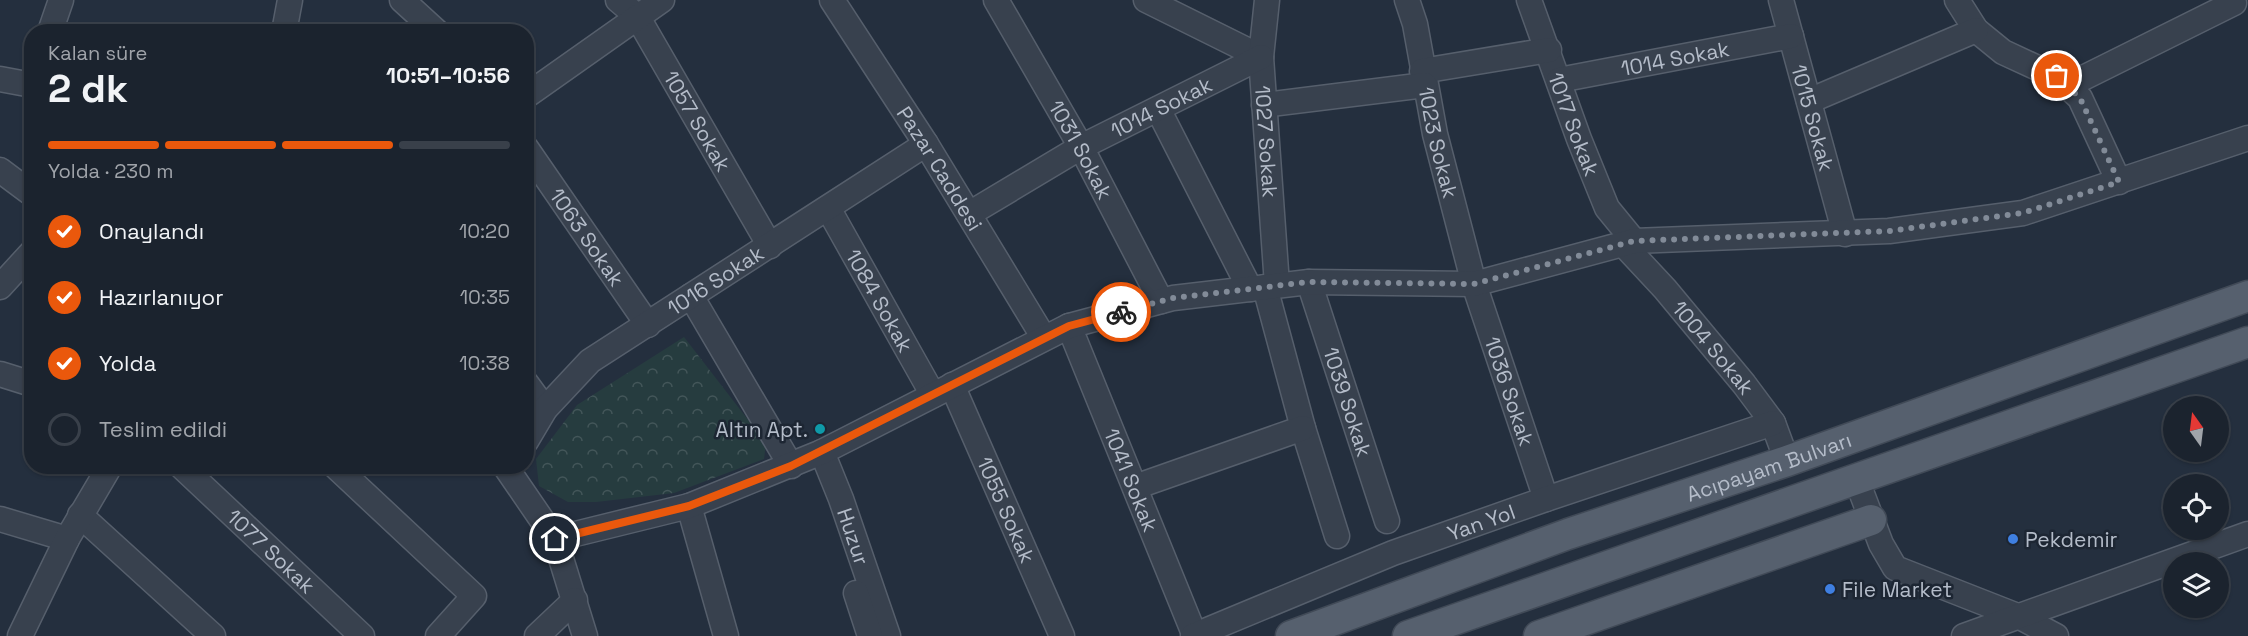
<!DOCTYPE html>
<html lang="tr">
<meta charset="utf-8">
<style>
:root{--surface:#1b232e;--page:#282f3a;--text:#f1f3f6;--muted:#a0a4aa;--line:#39404a;--accent:#ea580c}
body{margin:0;font-family:"Space Grotesk",sans-serif;background:var(--page);color:var(--text);height:100vh;display:flex;flex-direction:column;font-size:22px;white-space:nowrap}
*{box-sizing:border-box;margin:0}
p{font-size:20px;color:var(--muted)}
.icon{flex:none;width:33px;height:33px;fill:none;stroke:currentColor;stroke-width:2;stroke-linecap:round;stroke-linejoin:round}
.map{position:relative;flex:1;overflow:hidden}
.drawer{position:absolute;left:24px;top:24px;width:510px;height:450px;display:flex;flex-direction:column;background:var(--surface);border-radius:24px;box-shadow:0 2px 4px #0004,0 0 0 2px var(--line)}
.drawer>*{flex:none}
.needle{width:39px;rotate:346deg}
.fabs{position:absolute;left:2163px;top:396px;display:grid;gap:12px}
.fabs a{display:grid;place-items:center;width:66px;height:66px;border-radius:50%;background:var(--surface);box-shadow:0 2px 4px #0004,0 0 0 2px var(--line);font-size:30px}
.pin{position:absolute;display:grid;place-items:center;width:51px;height:51px;color:#fff;margin:-26px;border:3px solid #fff;border-radius:50%;box-shadow:0 2px 6px #0007}
.courier{position:absolute;display:grid;place-items:center;width:60px;height:60px;margin:-30px;border:4px solid #ea580c;border-radius:50%;background:#fff;color:#222;box-shadow:0 2px 8px #0007}
.overview em{font-style:normal;font-weight:600}
.overview div{display:flex;flex-direction:column-reverse}
.overview{display:flex;align-items:center;justify-content:space-between;height:102px;padding:0 24px}
h1{font-size:39px;font-weight:600;line-height:45px}
.bar{display:grid;grid-template-columns:repeat(4,1fr);gap:9px 6px;align-content:center;height:72px;padding:0 24px}
.bar i{height:8px;border-radius:4px;background:var(--line)}
.bar .selected{background:var(--accent)}
.bar p{grid-column:span 4}
ol{padding:0 24px;list-style:none}
li{display:flex;align-items:center;gap:18px;height:66px}
li p{margin-inline-start:auto}
li .icon{padding:6px;border-radius:50%;background:var(--accent);color:#fff;stroke-width:4}
li:last-child{color:var(--muted)}
li i{width:33px;height:33px;border:3px solid var(--line);border-radius:50%}
.map>svg:first-child{display:block}
</style>
<div class="map">
<svg width="2248" height="636" viewBox="0 0 2248 636">
<defs>
<pattern id="forest-crowns" width="20" height="18" patternUnits="userSpaceOnUse" patternTransform="scale(1.5)"><rect width="20" height="18" fill="#263c3f"/><path d="M2 6a3 3 0 1 1 6 0M12 15a3 3 0 1 1 6 0" fill="none" stroke="#435659"/></pattern>
</defs>
<rect width="100%" height="100%" fill="#242f3e"/>
<!-- forest -->
<polygon fill="url(#forest-crowns)" points="684,337 766,443 764,459 674,493 596,502 568,502 539,486 536,459 577,405"/>
<g fill="none" stroke-linecap="round" stroke-linejoin="round">
<defs>
<g id="minor">
<polyline points="402,0 437,32"/>
<path id="s1" d="M 618,0 L 637,16 L 770,246"/>
<path id="s2" d="M 832,0 L 926,144 L 1044,338"/>
<path id="s3" d="M 996,0 L 1081,147 L 1161,301"/>
<polyline points="1146,0 1261,57"/>
<path id="s4" d="M 1267,0 L 1261,57 L 1277,285"/>
<path id="s5" d="M 1407,0 L 1415,24 L 1435,134 L 1474,284 L 1546,499"/>
<path id="s6" d="M 1529,0 L 1579,139 L 1607,208 L 1634,241"/>
<path id="s7" d="M 1781,0 L 1845,234"/>
<polyline points="1957,0 1976,30 2003,52 2057,77 2080,98 2119,182"/>
<polyline points="50,32 61,0"/>
<polyline points="284,32 290,0"/>
<polyline points="1422,71 1549,50"/>
<polyline points="0,79 32,85"/>
<path id="s8" d="M 1559,80 L 1791,36"/>
<polyline points="2067,86 2234,3"/>
<polyline points="526,96 662,0"/>
<polyline points="1809,101 1976,30"/>
<polyline points="1264,105 1425,85"/>
<polyline points="1158,109 1250,289"/>
<path id="s9" d="M 526,148 L 648,325"/>
<polyline points="0,170 32,194"/>
<path id="s10" d="M 828,208 L 933,395"/>
<path id="s11" d="M 969,214 L 1081,147 L 1261,57"/>
<path id="s12" d="M 1624,245 L 1665,289 L 1744,384 L 1773,423 L 1787,461"/>
<path id="s13" d="M 1309,282 L 1387,521"/>
<polyline points="0,287 32,252"/>
<polyline points="1265,287 1303,428 1337,536"/>
<polyline points="691,296 791,466"/>
<path id="s14" d="M 1069,326 L 1195,636"/>
<polyline points="0,374 32,384"/>
<polyline points="526,383 545,409"/>
<path id="s15" d="M 952,385 L 1062,636"/>
<path id="s16" d="M 526,441 L 545,409 L 590,361 L 926,144"/>
<path id="s17" d="M 822,452 L 841,499 L 888,636"/>
<path id="s18" d="M 181,466 L 362,636"/>
<polyline points="335,466 474,596 438,636"/>
<polyline points="505,466 555,539 585,636"/>
<polyline points="1856,478 1881,544 1895,568 2020,617 2056,636"/>
<polyline points="1135,487 1303,428"/>
<polyline points="689,506 726,636"/>
<polyline points="80,515 213,636"/>
<polyline points="0,519 67,539"/>
<polyline points="555,539 689,506 822,452 1069,326 1173,298 1309,282 1474,284 1634,241 1889,231 2023,213 2248,138"/>
<polyline points="856,593 870,636"/>
<polyline points="20,636 67,539 110,466"/>
<polyline points="537,636 575,600"/>
<path id="s19" d="M 1193,636 L 1393,553 L 1546,499 L 1773,423"/>
<polyline points="1964,636 2248,534"/>
</g>
<g id="major">
<path id="s20" d="M 1291,636 L 1568,534 L 1787,461 L 2248,296"/>
<polyline points="1408,636 2248,342"/>
<polyline points="1539,636 1871,520"/>
</g>
</defs>
<!-- minor casing -->
<use href="#minor" stroke="#565f6c" stroke-width="27"/>
<!-- major casing -->
<use href="#major" stroke="#414a57" stroke-width="33"/>
<!-- minor -->
<use href="#minor" stroke="#38414e" stroke-width="24"/>
<!-- major -->
<use href="#major" stroke="#56606e" stroke-width="30"/>
</g>
<g fill="none" stroke-linecap="round" stroke-linejoin="round">
<!-- done -->
<polyline stroke="#828b98" stroke-width="6" stroke-dasharray="0 10.8" points="1121,312 1173,298 1309,282 1474,284 1634,241 1889,231 2023,213 2119,182 2080,98 2057,76"/>
<!-- route -->
<polyline stroke="#ea580c" stroke-width="8" points="555,539 689,506 791,466 1069,326 1121,312"/>
</g>
<!-- markers -->
<circle fill="#0f9aa8" stroke="#1d2633" stroke-width="2" cx="820" cy="429" r="6"/>
<g fill="#3f7fe0" stroke="#1d2633" stroke-width="2">
<circle cx="2013" cy="539" r="6"/>
<circle cx="1830" cy="589" r="6"/>
</g>
<g text-anchor="middle" dominant-baseline="central" stroke-width="5" stroke-linejoin="round" paint-order="stroke">
<!-- street labels -->
<g font-size="21" fill="#b4bcc9" stroke="#1d2633">
<text stroke="none"><textPath href="#s8" startOffset="118">1014 Sokak</textPath></text>
<text stroke="none"><textPath href="#s11" startOffset="220">1014 Sokak</textPath></text>
<text stroke="none"><textPath href="#s7" startOffset="122">1015 Sokak</textPath></text>
<text stroke="none"><textPath href="#s1" startOffset="146">1057 Sokak</textPath></text>
<text stroke="none"><textPath href="#s6" startOffset="132">1017 Sokak</textPath></text>
<text stroke="none"><textPath href="#s5" startOffset="146">1023 Sokak</textPath></text>
<text stroke="none"><textPath href="#s4" startOffset="142">1027 Sokak</textPath></text>
<text stroke="none"><textPath href="#s3" startOffset="172">1031 Sokak</textPath></text>
<text stroke="none"><textPath href="#s2" startOffset="200">Pazar Caddesi</textPath></text>
<text stroke="none"><textPath href="#s9" startOffset="108">1063 Sokak</textPath></text>
<text stroke="none"><textPath href="#s16" startOffset="252">1016 Sokak</textPath></text>
<text stroke="none"><textPath href="#s10" startOffset="106">1084 Sokak</textPath></text>
<text stroke="none"><textPath href="#s12" startOffset="136">1004 Sokak</textPath></text>
<text stroke="none"><textPath href="#s5" startOffset="405">1036 Sokak</textPath></text>
<text stroke="none"><textPath href="#s13" startOffset="126">1039 Sokak</textPath></text>
<text stroke="none"><textPath href="#s20" startOffset="507">Acıpayam Bulvarı</textPath></text>
<text stroke="none"><textPath href="#s14" startOffset="166">1041 Sokak</textPath></text>
<text stroke="none"><textPath href="#s15" startOffset="136">1055 Sokak</textPath></text>
<text stroke="none"><textPath href="#s19" startOffset="310">Yan Yol</textPath></text>
<text stroke="none"><textPath href="#s17" startOffset="90">Huzur</textPath></text>
<text stroke="none"><textPath href="#s18" startOffset="124">1077 Sokak</textPath></text>
</g>
<!-- poi labels -->
<g font-size="21" fill="#b4bcc9" stroke="#1d2633" text-anchor="start">
<text x="808" y="429" text-anchor="end">Altın Apt.</text>
<text x="2025" y="539">Pekdemir</text>
<text x="1842" y="589">File Market</text>
</g>
</g>
</svg>
<div class="fabs">
<a><svg class="needle" viewBox="-14 -14 28 28"><path d="M0-13l5 13h-10z" fill="#e53935"/><path d="M0 13l5-13h-10z" fill="#a0a4aa"/></svg></a>
<a><svg class="icon" aria-label="locate" viewBox="0 0 24 24"><circle cx="12" cy="12" r="6"/><path d="M12 2v4M12 18v4M2 12h4M18 12h4"/></svg></a>
<a><svg class="icon" aria-label="layers" viewBox="0 0 24 24"><path d="M12 4l9 5-9 5-9-5zM3 14l9 5 9-5"/></svg></a>
</div>
<div class="pin" style="left:2057px;top:76px;background:#ea580c"><svg class="icon" aria-label="bag" viewBox="0 0 24 24"><path d="M5 8h14l-1 12H6zM9 8a3 3 0 0 1 6 0"/></svg></div>
<div class="pin" style="left:555px;top:539px;background:#1f2937"><svg class="icon" aria-label="home" viewBox="0 0 24 24"><path d="M3 11l9-7 9 7M6 9v11h12V9"/></svg></div>
<div class="courier" style="left:1121px;top:312px"><svg class="icon" aria-label="bike" viewBox="0 0 24 24"><circle cx="6" cy="16" r="4"/><circle cx="18" cy="16" r="4"/><path d="M6 16l4-8h5l3 8M10 8l3 8H6M13 5h3"/></svg></div>
<section class="drawer">
<div class="overview"><div><h1>2 dk</h1><p>Kalan süre</p></div><em>10:51–10:56</em></div>
<div class="bar"><i class="selected"></i><i class="selected"></i><i class="selected"></i><i></i><p>Yolda · 230 m</p></div>
<ol>
<li><svg class="icon" aria-label="check" viewBox="0 0 24 24"><path d="M5 12l5 5 9-10"/></svg>Onaylandı<p>10:20</p></li>
<li><svg class="icon" aria-label="check" viewBox="0 0 24 24"><path d="M5 12l5 5 9-10"/></svg>Hazırlanıyor<p>10:35</p></li>
<li><svg class="icon" aria-label="check" viewBox="0 0 24 24"><path d="M5 12l5 5 9-10"/></svg>Yolda<p>10:38</p></li>
<li><i></i>Teslim edildi</li>
</ol>
</section>
</div>
